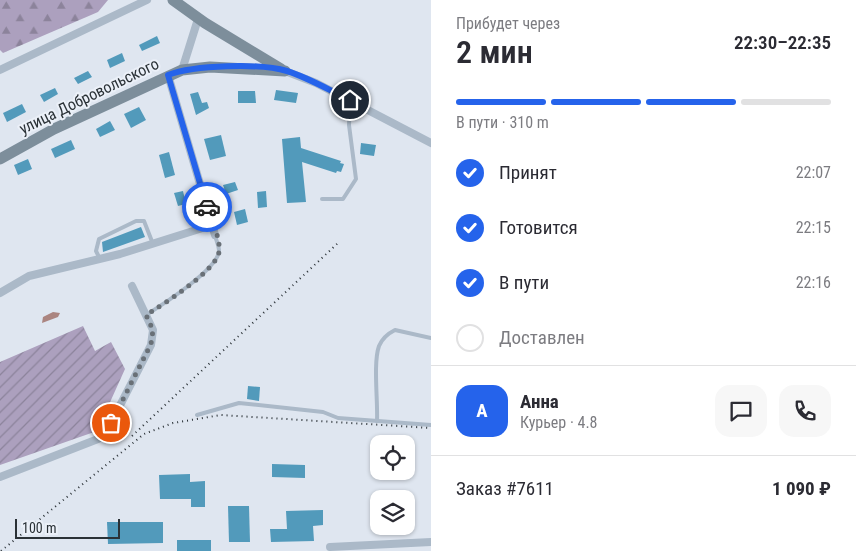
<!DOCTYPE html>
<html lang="ru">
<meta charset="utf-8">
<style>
:root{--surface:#fff;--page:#f7f7f7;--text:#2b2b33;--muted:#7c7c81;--line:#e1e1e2;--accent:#2563eb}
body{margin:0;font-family:"Roboto Condensed",sans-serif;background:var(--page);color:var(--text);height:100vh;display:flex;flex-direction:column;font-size:19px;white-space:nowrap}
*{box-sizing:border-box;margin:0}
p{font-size:16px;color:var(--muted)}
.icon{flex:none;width:28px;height:28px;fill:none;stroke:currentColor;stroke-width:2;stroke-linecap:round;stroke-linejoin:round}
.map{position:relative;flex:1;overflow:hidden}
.side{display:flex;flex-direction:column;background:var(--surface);width:425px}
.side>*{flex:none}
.fabs{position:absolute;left:370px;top:435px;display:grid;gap:10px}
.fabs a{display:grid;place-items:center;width:45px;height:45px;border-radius:10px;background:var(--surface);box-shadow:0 1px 4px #0004;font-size:25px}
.scale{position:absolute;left:15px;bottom:12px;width:105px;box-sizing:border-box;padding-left:5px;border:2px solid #2a3136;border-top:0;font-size:14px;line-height:18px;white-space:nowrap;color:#2a3136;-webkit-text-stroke:4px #ebf0f8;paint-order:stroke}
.pin{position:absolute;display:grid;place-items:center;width:42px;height:42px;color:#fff;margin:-21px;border:2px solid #fff;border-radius:50%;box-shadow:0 1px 5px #0007}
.courier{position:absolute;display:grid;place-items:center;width:50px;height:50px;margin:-25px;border:4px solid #2563eb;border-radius:50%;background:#fff;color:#222;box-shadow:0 1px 6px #0007}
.head em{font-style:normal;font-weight:600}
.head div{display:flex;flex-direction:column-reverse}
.head{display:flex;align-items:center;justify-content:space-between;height:85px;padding:0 25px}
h1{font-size:32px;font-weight:600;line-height:38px}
.bar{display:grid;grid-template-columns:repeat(4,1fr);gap:8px 5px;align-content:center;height:60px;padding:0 25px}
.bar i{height:6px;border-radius:4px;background:var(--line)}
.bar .selected{background:var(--accent)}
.bar p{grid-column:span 4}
.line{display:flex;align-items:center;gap:12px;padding:0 25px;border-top:1px solid var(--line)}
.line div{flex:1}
.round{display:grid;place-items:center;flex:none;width:52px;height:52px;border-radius:15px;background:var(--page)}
ol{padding:0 25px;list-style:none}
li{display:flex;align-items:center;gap:15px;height:55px}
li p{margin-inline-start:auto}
li .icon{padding:5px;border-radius:50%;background:var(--accent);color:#fff;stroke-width:4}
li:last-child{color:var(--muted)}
li i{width:28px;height:28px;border:2px solid var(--line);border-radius:50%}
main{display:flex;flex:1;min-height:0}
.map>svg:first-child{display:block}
</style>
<main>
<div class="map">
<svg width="431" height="551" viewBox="0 0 431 551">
<defs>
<pattern id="forest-firs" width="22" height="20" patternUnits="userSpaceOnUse" patternTransform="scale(1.25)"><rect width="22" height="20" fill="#aca0be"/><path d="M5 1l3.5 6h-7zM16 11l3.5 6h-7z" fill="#8c839b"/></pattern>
<pattern id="garden-furrows" width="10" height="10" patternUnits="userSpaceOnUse" patternTransform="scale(1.25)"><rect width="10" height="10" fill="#aca0be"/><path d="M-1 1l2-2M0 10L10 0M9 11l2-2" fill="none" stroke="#8c839b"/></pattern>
</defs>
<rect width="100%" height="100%" fill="#dfe6f0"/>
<!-- forest -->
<polygon fill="url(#forest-firs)" points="0,0 108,0 98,12 3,53 0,50"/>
<!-- garden -->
<polygon fill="url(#garden-furrows)" points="83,326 95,351 111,342 125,369 97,431 0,465 0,362"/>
<!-- water -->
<polygon fill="#ab8580" points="53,312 60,313 58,317 42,323 43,317"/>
<!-- building -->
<g fill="#529abb">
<polygon points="157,36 160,43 142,51 139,45"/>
<polygon points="122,53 125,61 110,68 107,60"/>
<polygon points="88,71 92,77 78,84 74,78"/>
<polygon points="55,88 58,94 44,102 40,95"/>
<polygon points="276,90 298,93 296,103 274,100"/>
<polygon points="238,91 255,91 256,103 238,103"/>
<polygon points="198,92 202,103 207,102 209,108 196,115 190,94"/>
<polygon points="22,104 26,112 7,122 3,113"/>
<polygon points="139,107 146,120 131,128 124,114"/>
<polygon points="110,121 115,130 100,137 96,129"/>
<polygon points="221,135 226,156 210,160 204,139"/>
<polygon points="300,137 301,148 341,161 340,163 344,164 341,172 337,171 336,173 302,162 306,202 287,203 282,139"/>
<polygon points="71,140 75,149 55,158 51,149"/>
<polygon points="361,143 376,145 374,156 360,154"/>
<polygon points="169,152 175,175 165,178 159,155"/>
<polygon points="28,159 32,169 18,175 14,165"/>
<polygon points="235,182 238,190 226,194 223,185"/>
<polygon points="183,191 186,204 178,206 174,193"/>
<polygon points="266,191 267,207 258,208 257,192"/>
<polygon points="245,209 248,222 237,225 234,212"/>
<polygon points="141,227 145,237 103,252 102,242"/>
<polygon points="248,386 260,387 259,401 247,399"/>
<polygon points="272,464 305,465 305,478 272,477"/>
<polygon points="190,474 190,482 205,481 205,507 191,507 191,499 160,499 159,475"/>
<polygon points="228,506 249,506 250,542 229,542"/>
<polygon points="323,510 323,525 313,526 314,541 271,542 270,529 287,529 286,511"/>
<polygon points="107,522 163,522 163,543 108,544"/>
<rect x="177" y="540" width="34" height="11"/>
</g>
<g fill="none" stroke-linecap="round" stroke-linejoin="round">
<!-- lane -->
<g stroke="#abb9c8" stroke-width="4">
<polyline points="322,199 343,199 356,179 349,125 350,102"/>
<polyline points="100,259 96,251 99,239 136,221 144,221 153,244"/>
<path d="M 146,315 C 162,305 218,269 219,251 C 219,246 216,240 215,235"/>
<polyline points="197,415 239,403 323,412 338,418 431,425"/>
<path d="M 377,421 C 378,401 373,363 379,346 C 382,339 389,333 395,330 L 431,338"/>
</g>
<!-- street -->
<g stroke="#abb9c8" stroke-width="8">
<polyline points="0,70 147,0"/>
<polyline points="182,70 198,19"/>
<polyline points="285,71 316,83 431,143"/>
<polyline points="168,75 215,235"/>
<polyline points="0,293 29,276 120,254 212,225"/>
<polyline points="0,477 98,439 111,423 151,345 153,330 132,286"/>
<polyline points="330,547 431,542"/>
</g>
<!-- secondary -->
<g stroke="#7d8e9b" stroke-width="11">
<polyline points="173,0 205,23 281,69"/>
<polyline points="0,159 54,129 182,70 210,67 285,71"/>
</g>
<!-- rail -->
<g stroke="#2a3136" stroke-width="2" stroke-dasharray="1 4" stroke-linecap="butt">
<polyline points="132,436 338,243"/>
<polyline points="1,551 144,434 173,423 221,415 431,428"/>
</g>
</g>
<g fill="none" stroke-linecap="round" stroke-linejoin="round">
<!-- done -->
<path stroke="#697077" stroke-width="5" stroke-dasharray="0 9" d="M 111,423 L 151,344 L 153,330 L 146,315 C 162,305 216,271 219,252 C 221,239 211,219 207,207"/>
<!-- route -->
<path stroke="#2563eb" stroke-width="6" d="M 207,207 L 168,75 C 194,65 260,63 287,71 C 309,78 329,90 350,100"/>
</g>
<g text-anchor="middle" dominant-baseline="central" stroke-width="4" stroke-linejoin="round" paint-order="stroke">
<!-- street labels -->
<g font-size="16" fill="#2a3136" stroke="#ebf0f8">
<text transform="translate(89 96) rotate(-26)">улица Добровольского</text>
</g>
</g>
</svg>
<div class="fabs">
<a><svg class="icon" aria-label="locate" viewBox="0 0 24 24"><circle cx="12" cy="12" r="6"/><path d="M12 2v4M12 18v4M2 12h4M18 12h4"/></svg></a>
<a><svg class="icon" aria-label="layers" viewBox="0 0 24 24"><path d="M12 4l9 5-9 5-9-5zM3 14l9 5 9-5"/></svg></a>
</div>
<div class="scale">100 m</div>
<div class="pin" style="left:111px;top:423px;background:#ea580c"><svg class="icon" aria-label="bag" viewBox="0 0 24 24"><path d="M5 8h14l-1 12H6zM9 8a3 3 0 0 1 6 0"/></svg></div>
<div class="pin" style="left:350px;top:100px;background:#1f2937"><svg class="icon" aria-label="home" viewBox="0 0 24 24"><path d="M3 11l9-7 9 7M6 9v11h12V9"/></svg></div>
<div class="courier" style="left:207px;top:207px"><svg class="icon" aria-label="car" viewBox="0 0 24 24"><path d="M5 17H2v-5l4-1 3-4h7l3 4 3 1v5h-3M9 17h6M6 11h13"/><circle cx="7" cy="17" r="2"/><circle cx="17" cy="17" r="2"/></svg></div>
</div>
<section class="side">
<div class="head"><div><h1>2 мин</h1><p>Прибудет через</p></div><em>22:30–22:35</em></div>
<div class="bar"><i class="selected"></i><i class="selected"></i><i class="selected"></i><i></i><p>В пути · 310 m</p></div>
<ol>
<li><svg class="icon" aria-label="check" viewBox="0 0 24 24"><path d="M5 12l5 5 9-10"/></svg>Принят<p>22:07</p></li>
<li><svg class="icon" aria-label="check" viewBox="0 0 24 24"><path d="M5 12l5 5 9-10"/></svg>Готовится<p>22:15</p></li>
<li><svg class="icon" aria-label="check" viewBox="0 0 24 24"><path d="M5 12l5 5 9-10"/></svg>В пути<p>22:16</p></li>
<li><i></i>Доставлен</li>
</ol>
<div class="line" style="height:90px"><b class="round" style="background:var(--accent);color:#fff">А</b><div><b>Анна</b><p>Курьер · 4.8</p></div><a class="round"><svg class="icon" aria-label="chat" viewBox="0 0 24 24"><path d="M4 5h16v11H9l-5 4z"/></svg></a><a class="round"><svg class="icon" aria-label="phone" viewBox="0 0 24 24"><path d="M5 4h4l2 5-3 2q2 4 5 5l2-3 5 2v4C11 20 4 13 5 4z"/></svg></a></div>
<div class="line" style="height:65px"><div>Заказ #7611</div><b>1 090 ₽</b></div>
</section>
</main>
